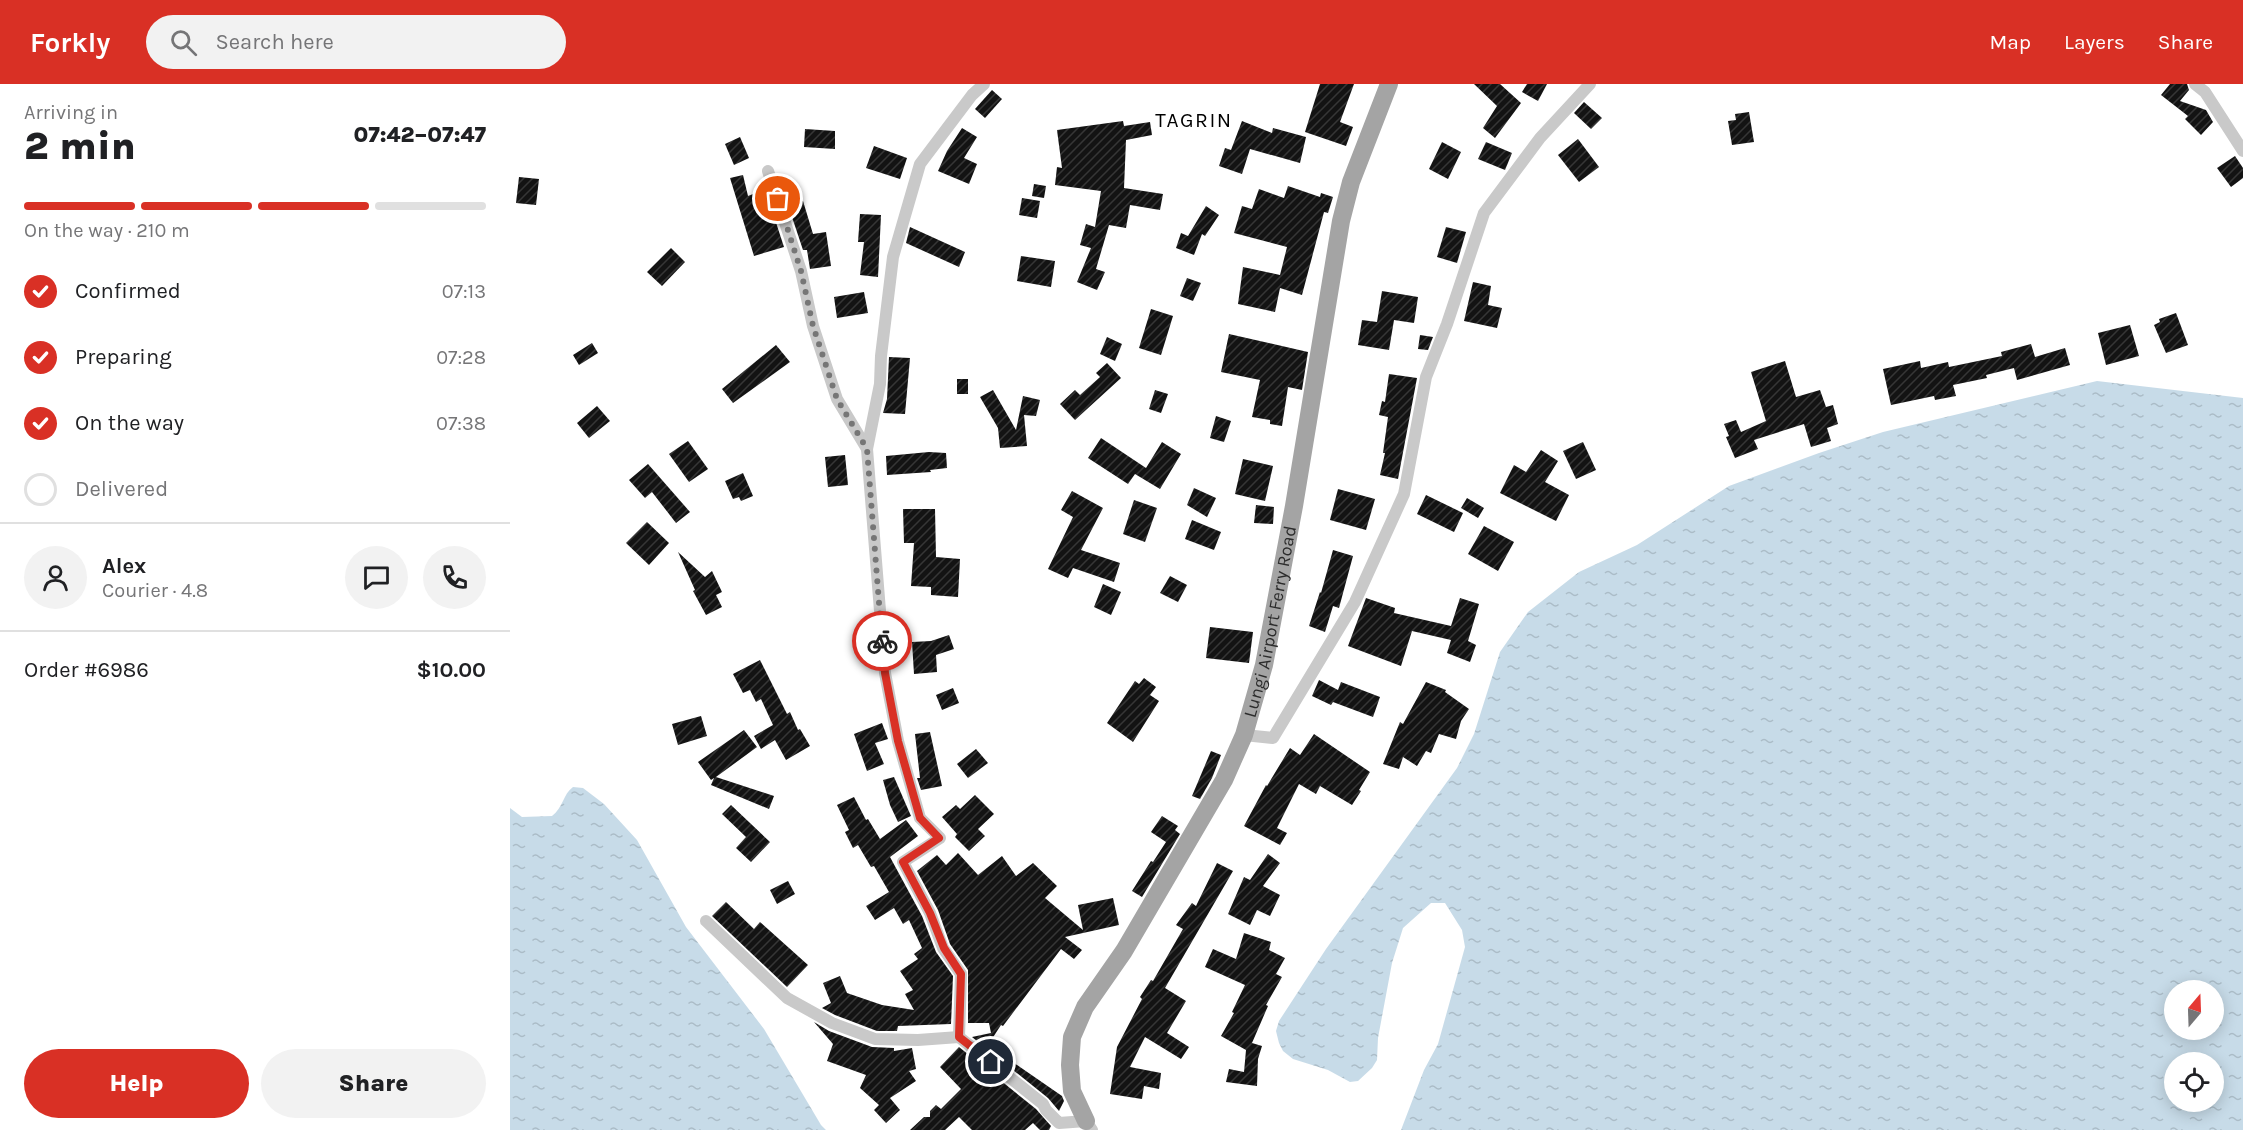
<!DOCTYPE html>
<meta charset="utf-8">
<style>
:root{--surface:#fff;--page:#f2f2f2;--text:#202124;--muted:#757577;--line:#e0e0e0;--accent:#d93025}
body{margin:0;font-family:Karla,sans-serif;background:var(--page);color:var(--text);height:100vh;display:flex;flex-direction:column;font-size:22px;white-space:nowrap}
*{box-sizing:border-box;margin:0}
p{font-size:20px;color:var(--muted)}
.icon{flex:none;width:33px;height:33px;fill:none;stroke:currentColor;stroke-width:2;stroke-linecap:round;stroke-linejoin:round}
.map{position:relative;flex:1;overflow:hidden}
.side{display:flex;flex-direction:column;background:var(--surface);width:510px}
.side>*{flex:none}
.needle{width:39px;rotate:19deg}
.buttons{position:absolute;left:1654px;top:896px;display:grid;gap:12px}
.buttons a{display:grid;place-items:center;width:60px;height:60px;border-radius:50%;background:var(--surface);box-shadow:0 3px 15px #0003;font-size:30px}
.pin{position:absolute;display:grid;place-items:center;width:51px;height:51px;color:#fff;margin:-26px;border:3px solid #fff;border-radius:50%;box-shadow:0 2px 6px #0007}
.courier{position:absolute;display:grid;place-items:center;width:60px;height:60px;margin:-30px;border:4px solid #d93025;border-radius:50%;background:#fff;color:#222;box-shadow:0 2px 8px #0007}
.headline em{font-style:normal;font-weight:800}
.headline div{display:flex;flex-direction:column-reverse}
.headline{display:flex;align-items:center;justify-content:space-between;height:102px;padding:0 24px}
h1{font-size:39px;font-weight:800;line-height:45px}
.bar{display:grid;grid-template-columns:repeat(4,1fr);gap:9px 6px;align-content:center;height:72px;padding:0 24px}
.bar i{height:8px;border-radius:4px;background:var(--line)}
.bar .current{background:var(--accent)}
.bar p{grid-column:span 4}
.line{display:flex;align-items:center;gap:15px;padding:0 24px;border-top:2px solid var(--line)}
.line div{flex:1}
.round{display:grid;place-items:center;flex:none;width:63px;height:63px;border-radius:32px;background:var(--page)}
ol{padding:0 24px;list-style:none}
li{display:flex;align-items:center;gap:18px;height:66px}
li p{margin-inline-start:auto}
li .icon{padding:6px;border-radius:50%;background:var(--accent);color:#fff;stroke-width:4}
li:last-child{color:var(--muted)}
li i{width:33px;height:33px;border:3px solid var(--line);border-radius:50%}
.button{display:flex;gap:12px;margin-top:auto;padding:12px 24px}
.button a{flex:1;height:69px;border-radius:36px;background:var(--accent);color:#fff;font-size:24px;font-weight:800;line-height:69px;text-align:center}
.button a+a{background:var(--page);color:var(--text)}
header{display:flex;align-items:center;gap:36px;box-sizing:border-box;height:84px;padding:0 30px;background:var(--accent);color:#fff}
header strong{font-size:28px}
nav{display:flex;gap:33px;margin-inline-start:auto;font-size:21px}
.search{width:420px;height:54px;background:var(--page);display:flex;align-items:center;gap:15px;box-sizing:border-box;padding:0 21px;border-radius:33px;color:var(--muted);font-size:22px}
main{display:flex;flex:1;min-height:0}
.map>svg:first-child{display:block}
</style>
<header>
<strong>Forkly</strong>
<div class="search"><svg class="icon" aria-label="search" viewBox="0 0 24 24"><circle cx="10" cy="10" r="6"/><path d="M15 15l6 6"/></svg>Search here</div>
<nav><a>Map</a><a>Layers</a><a>Share</a></nav>
</header>
<main>
<section class="side">
<div class="headline"><div><h1>2 min</h1><p>Arriving in</p></div><em>07:42–07:47</em></div>
<div class="bar"><i class="current"></i><i class="current"></i><i class="current"></i><i></i><p>On the way · 210 m</p></div>
<ol>
<li><svg class="icon" aria-label="check" viewBox="0 0 24 24"><path d="M5 12l5 5 9-10"/></svg>Confirmed<p>07:13</p></li>
<li><svg class="icon" aria-label="check" viewBox="0 0 24 24"><path d="M5 12l5 5 9-10"/></svg>Preparing<p>07:28</p></li>
<li><svg class="icon" aria-label="check" viewBox="0 0 24 24"><path d="M5 12l5 5 9-10"/></svg>On the way<p>07:38</p></li>
<li><i></i>Delivered</li>
</ol>
<div class="line" style="height:108px"><a class="round"><svg class="icon" aria-label="person" viewBox="0 0 24 24"><circle cx="12" cy="8" r="4"/><path d="M4 21q1-7 8-7t8 7"/></svg></a><div><b>Alex</b><p>Courier · 4.8</p></div><a class="round"><svg class="icon" aria-label="chat" viewBox="0 0 24 24"><path d="M4 5h16v11H9l-5 4z"/></svg></a><a class="round"><svg class="icon" aria-label="phone" viewBox="0 0 24 24"><path d="M5 4h4l2 5-3 2q2 4 5 5l2-3 5 2v4C11 20 4 13 5 4z"/></svg></a></div>
<div class="line" style="height:78px"><div>Order #6986</div><b>$10.00</b></div>
<div class="button"><a>Help</a><a>Share</a></div>
</section>
<div class="map">
<svg width="1733" height="1046" viewBox="0 0 1733 1046">
<defs>
<pattern id="water-ripples" width="26" height="14" patternUnits="userSpaceOnUse" patternTransform="scale(1.5)"><rect width="26" height="14" fill="#c7dbe8"/><path d="M2 4q2-2 4 0t4 0M15 11q2-2 4 0t4 0" fill="none" stroke="#abbcc7"/></pattern>
<pattern id="building-hatch" width="6" height="6" patternUnits="userSpaceOnUse" patternTransform="scale(1.5)"><rect width="6" height="6" fill="#131313"/><path d="M-1 1l2-2M0 6l6-6M5 7l2-2" fill="none" stroke="#363636"/></pattern>
</defs>
<rect width="100%" height="100%" fill="#fff"/>
<!-- water -->
<g fill="url(#water-ripples)" fill-rule="evenodd">
<path d="M 1587,297 L 1733,314 L 1733,1046 L 891,1046 L 914,986 L 928,960 L 955,863 L 952,846 L 935,819 L 921,819 L 893,844 L 882,879 L 868,954 L 867,976 L 862,984 L 848,997 L 840,998 L 818,986 L 783,975 L 773,967 L 769,959 L 766,947 L 769,937 L 816,865 L 947,684 L 964,650 L 990,568 L 1018,528 L 1069,488 L 1127,461 L 1219,402 L 1309,369 L 1373,348 ZM 1665,906 L 1704,906 L 1704,945 L 1665,945 ZM 1665,978 L 1704,978 L 1704,1017 L 1665,1017 Z"/>
<path d="M 63,703 L 73,704 L 94,720 L 127,756 L 176,843 L 254,945 L 311,1041 L 316,1046 L 0,1046 L 0,724 L 12,733 L 42,732 C 53,724 53,710 63,703 Z"/>
</g>
<!-- building -->
<g fill="url(#building-hatch)">
<polygon points="810,0 844,0 830,38 843,43 836,62 795,48"/>
<polygon points="964,0 990,0 1011,19 985,54 973,44 987,22"/>
<polygon points="1017,0 1037,0 1028,17 1012,8"/>
<polygon points="1660,0 1677,0 1679,6 1670,17 1696,26 1703,38 1691,51 1675,35 1678,32 1651,11"/>
<polygon points="482,6 492,15 475,34 465,25"/>
<polygon points="1074,18 1092,34 1081,45 1064,29"/>
<polygon points="1239,28 1244,58 1222,61 1218,37 1226,36 1225,30"/>
<polygon points="613,37 614,42 640,38 642,51 616,56 614,104 653,110 650,126 620,121 616,144 599,141 586,185 595,188 587,206 567,198 581,164 570,161 576,140 585,143 591,107 545,101 547,83 552,84 547,46"/>
<polygon points="732,37 762,49 763,44 796,53 790,79 740,65 732,90 709,82 715,64 721,66"/>
<polygon points="452,44 467,53 454,74 467,80 459,100 428,87 437,67"/>
<polygon points="295,45 325,47 325,65 294,63"/>
<polygon points="230,53 239,74 224,81 215,60"/>
<polygon points="1068,55 1089,83 1069,98 1048,71"/>
<polygon points="932,58 951,68 938,95 919,85"/>
<polygon points="976,58 1002,69 995,86 968,75"/>
<polygon points="364,62 397,74 390,95 356,84"/>
<polygon points="1725,72 1733,84 1733,94 1721,103 1707,84"/>
<polygon points="233,91 238,112 255,105 274,163 244,172 220,94"/>
<polygon points="9,93 29,95 26,121 6,119"/>
<polygon points="524,100 536,102 534,114 522,112"/>
<polygon points="778,102 810,113 811,109 823,113 818,129 814,128 792,211 770,204 765,228 728,220 733,183 770,191 777,163 724,149 732,122 742,125 749,105 774,114"/>
<polygon points="512,114 530,117 527,134 509,131"/>
<polygon points="293,117 303,150 316,148 321,182 300,185 297,166 293,166 278,121"/>
<polygon points="696,122 709,131 695,152 692,150 684,171 666,164 671,149 678,152"/>
<polygon points="350,130 371,131 368,193 350,191 354,158 348,158"/>
<polygon points="400,143 455,168 449,183 396,159"/>
<polygon points="936,143 956,148 947,179 927,173"/>
<polygon points="161,164 175,178 152,202 137,188"/>
<polygon points="511,172 545,177 541,203 507,197"/>
<polygon points="677,194 691,199 683,217 670,212"/>
<polygon points="963,198 981,202 978,221 992,224 987,244 954,237"/>
<polygon points="872,207 908,213 904,239 884,236 879,266 848,261 852,236 867,238"/>
<polygon points="354,208 358,229 327,234 324,213"/>
<polygon points="641,225 663,232 651,271 629,264"/>
<polygon points="1666,229 1678,261 1656,269 1644,241 1650,238 1649,235"/>
<polygon points="1620,241 1629,272 1596,281 1588,249"/>
<polygon points="719,250 798,268 792,306 778,303 772,342 760,340 760,336 742,333 750,296 711,288"/>
<polygon points="910,251 923,253 918,266 908,265"/>
<polygon points="597,253 612,260 605,277 590,270"/>
<polygon points="82,259 88,269 69,281 63,271"/>
<polygon points="1521,260 1525,273 1555,264 1560,281 1507,296 1504,284 1476,291 1477,294 1443,301 1446,312 1425,316 1424,312 1381,321 1373,285 1410,277 1411,284 1438,278 1439,283 1492,272 1491,268"/>
<polygon points="266,261 280,278 223,319 212,305"/>
<polygon points="379,273 400,274 395,330 373,329 377,315"/>
<polygon points="1275,277 1286,313 1310,306 1316,323 1323,321 1328,340 1317,344 1321,357 1301,363 1294,340 1244,356 1248,365 1225,374 1216,353 1219,352 1214,340 1226,336 1231,348 1256,337 1241,288"/>
<polygon points="597,279 611,294 565,336 550,320 565,306 570,311 590,293 586,289"/>
<polygon points="879,290 907,294 888,395 870,391 875,369 873,369 878,333 869,331 872,317 875,318"/>
<rect x="447" y="295" width="11" height="15"/>
<polygon points="483,306 506,346 513,312 530,316 526,332 514,331 517,362 490,364 488,344 470,313"/>
<polygon points="645,306 658,310 651,329 639,325"/>
<polygon points="87,322 100,337 79,354 67,339"/>
<polygon points="706,332 721,337 714,358 700,354"/>
<polygon points="591,354 636,384 652,358 671,370 650,405 625,390 618,400 578,374"/>
<polygon points="178,357 198,385 179,398 159,370"/>
<polygon points="1073,358 1086,386 1066,395 1053,367"/>
<polygon points="1031,366 1048,377 1035,398 1059,411 1046,437 990,409 1004,381 1016,388"/>
<polygon points="419,368 436,369 437,384 420,386 421,388 377,391 376,372"/>
<polygon points="335,371 338,401 318,403 315,373"/>
<polygon points="733,375 763,382 755,417 725,410"/>
<polygon points="138,380 180,428 166,439 142,408 135,414 119,396"/>
<polygon points="233,389 243,412 231,417 229,413 223,415 215,397"/>
<polygon points="684,404 706,414 697,433 677,421"/>
<polygon points="828,405 865,415 856,446 820,436"/>
<polygon points="562,407 593,424 571,466 610,479 604,498 563,484 558,494 538,485 563,433 551,426"/>
<polygon points="916,411 953,429 944,448 907,430"/>
<polygon points="957,414 974,424 968,434 951,424"/>
<polygon points="624,416 647,424 635,458 613,450"/>
<polygon points="746,421 764,423 763,440 744,439"/>
<polygon points="393,425 425,425 426,473 450,475 448,513 421,511 421,503 401,502 404,459 394,459"/>
<polygon points="682,436 711,448 704,466 675,455"/>
<polygon points="137,438 159,459 139,481 116,459"/>
<polygon points="974,442 1004,458 988,487 958,470"/>
<polygon points="823,466 843,472 829,524 823,522 815,548 799,542 810,508 811,509"/>
<polygon points="168,468 195,493 202,487 212,508 206,511 212,523 196,531 183,507 185,506"/>
<polygon points="660,492 677,501 668,518 650,509"/>
<polygon points="593,500 611,508 601,531 584,523"/>
<polygon points="856,514 885,524 884,529 941,542 950,514 969,520 958,557 966,561 960,578 937,569 941,556 902,547 891,582 838,562"/>
<polygon points="700,543 743,548 739,579 696,574"/>
<polygon points="439,551 444,565 426,571 427,588 404,590 402,558 421,557"/>
<polygon points="250,576 277,630 280,628 288,646 290,645 300,662 276,676 265,656 251,665 244,652 263,641 251,615 246,618 240,606 233,609 223,590"/>
<polygon points="634,594 646,603 640,611 649,617 623,658 597,639 625,597 629,600"/>
<polygon points="809,596 828,606 831,598 870,613 863,633 823,618 821,621 802,612"/>
<polygon points="916,598 936,606 935,608 959,625 951,637 946,655 929,650 921,669 916,667 907,682 893,673 889,685 873,680 890,638 893,640"/>
<polygon points="443,604 449,619 432,626 426,611"/>
<polygon points="191,632 197,652 168,661 162,640"/>
<polygon points="372,639 378,655 365,659 374,680 357,687 344,650"/>
<polygon points="234,646 247,663 206,693 264,712 259,725 201,701 204,694 201,696 188,678"/>
<polygon points="420,648 432,702 411,706 407,694 410,694 405,650"/>
<polygon points="804,650 860,688 849,706 851,707 842,721 810,702 806,710 789,700 767,744 777,749 770,761 734,742 756,701 757,702 780,664 790,671"/>
<polygon points="466,665 478,679 458,694 447,680"/>
<polygon points="701,667 711,671 702,694 690,715 682,712"/>
<polygon points="384,693 401,732 388,738 380,721 373,696"/>
<polygon points="465,711 484,730 468,745 475,752 459,767 445,753 447,750 432,733 446,721 450,725"/>
<polygon points="344,713 356,736 358,735 370,755 396,736 408,752 380,773 412,832 426,868 443,892 441,940 388,942 387,947 367,947 325,931 312,924 321,919 313,899 330,892 337,909 372,921 404,926 395,910 403,906 390,887 408,875 404,870 412,864 399,836 393,840 384,824 365,836 356,822 379,808 364,782 361,783 348,761 343,764 335,748 339,746 327,721"/>
<polygon points="221,721 260,758 241,778 226,764 236,753 212,730"/>
<polygon points="652,732 668,742 665,746 670,750 632,813 622,807 641,777 643,778 656,758 641,748"/>
<polygon points="448,769 468,791 492,772 506,792 523,779 547,802 535,814 573,846 568,821 603,814 609,841 555,853 572,866 564,875 551,865 493,942 491,941 478,961 552,1012 554,1017 549,1027 538,1014 462,953 481,949 479,939 458,939 458,886 440,860 428,826 407,787 427,771 436,781"/>
<polygon points="758,770 770,779 753,802 770,811 760,832 747,826 740,841 718,830 734,793 740,796"/>
<polygon points="707,779 723,787 655,904 676,917 657,949 679,963 671,975 635,953 620,983 651,989 649,1005 634,1002 632,1015 600,1010 607,963 632,915 630,913 641,896 643,897 673,845 666,841 682,819 686,822"/>
<polygon points="278,797 285,810 267,820 260,806"/>
<polygon points="216,818 244,845 250,838 298,881 277,903 202,832"/>
<polygon points="734,849 761,858 759,866 775,874 766,890 772,893 756,921 758,922 742,959 752,962 748,975 747,1002 716,998 719,985 734,988 736,966 711,952 724,929 722,928 735,901 695,883 703,865 726,875"/>
<polygon points="304,938 319,947 362,963 384,964 384,967 402,964 406,985 399,987 406,997 380,1014 390,1026 376,1039 364,1026 369,1021 350,1004 356,991 317,977 323,960"/>
<polygon points="449,963 526,1025 541,1042 539,1046 530,1046 523,1039 515,1046 462,1046 449,1033 435,1046 400,1046 414,1033 420,1033 420,1027 426,1021 431,1025 451,1005 430,983"/>
</g>
<g fill="none" stroke-linecap="round" stroke-linejoin="round">
<!-- street -->
<g stroke="#c9c9c9" stroke-width="12">
<polyline points="1685,0 1695,8 1733,67"/>
<polyline points="258,87 291,187 303,242 327,315 357,365 375,589 388,657 410,734 430,754 393,778 420,829 433,864 451,890 449,953 533,1020 536,1026 549,1039 576,1037 582,1046"/>
<polyline points="357,365 370,300 371,272 383,173 410,80 462,11 474,0"/>
<polyline points="734,651 763,654 845,518 894,410 916,293 937,240 974,129 1030,54 1080,0"/>
<polyline points="196,837 277,914 322,939 365,955 408,956 449,953"/>
</g>
<!-- primary -->
<path stroke="#a4a4a4" stroke-width="18" id="s1" d="M 576,1037 L 562,1007 L 560,981 L 562,953 L 575,923 L 614,867 L 714,696 L 734,651 L 754,581 L 784,422 L 831,137 L 841,98 L 879,0"/>
</g>
<g fill="none" stroke-linecap="round" stroke-linejoin="round">
<!-- done -->
<polyline stroke="#767676" stroke-width="6" stroke-dasharray="0 10.8" points="268,115 291,187 303,242 327,315 357,365 372,557"/>
<!-- route -->
<polyline stroke="#d93025" stroke-width="8" points="372,557 375,589 388,657 410,734 429,754 393,778 420,829 434,864 451,890 449,953 481,978"/>
</g>
<g text-anchor="middle" dominant-baseline="central" stroke-width="6" stroke-linejoin="round" paint-order="stroke">
<!-- street labels -->
<g font-size="18" fill="#2c2c2c" stroke="#fff">
<text stroke="none"><textPath href="#s1" startOffset="552">Lungi Airport Ferry Road</textPath></text>
</g>
<!-- quarter labels -->
<g font-size="21" letter-spacing="1.5" fill="#000" stroke="#fff">
<text x="684" y="36">TAGRIN</text>
</g>
</g>
</svg>
<div class="buttons">
<a><svg class="needle" viewBox="-14 -14 28 28"><path d="M0-13l5 13h-10z" fill="#e53935"/><path d="M0 13l5-13h-10z" fill="#757577"/></svg></a>
<a><svg class="icon" aria-label="locate" viewBox="0 0 24 24"><circle cx="12" cy="12" r="6"/><path d="M12 2v4M12 18v4M2 12h4M18 12h4"/></svg></a>
</div>
<div class="pin" style="left:268px;top:115px;background:#ea580c"><svg class="icon" aria-label="bag" viewBox="0 0 24 24"><path d="M5 8h14l-1 12H6zM9 8a3 3 0 0 1 6 0"/></svg></div>
<div class="pin" style="left:481px;top:978px;background:#1f2937"><svg class="icon" aria-label="home" viewBox="0 0 24 24"><path d="M3 11l9-7 9 7M6 9v11h12V9"/></svg></div>
<div class="courier" style="left:372px;top:557px"><svg class="icon" aria-label="bike" viewBox="0 0 24 24"><circle cx="6" cy="16" r="4"/><circle cx="18" cy="16" r="4"/><path d="M6 16l4-8h5l3 8M10 8l3 8H6M13 5h3"/></svg></div>
</div>
</main>
